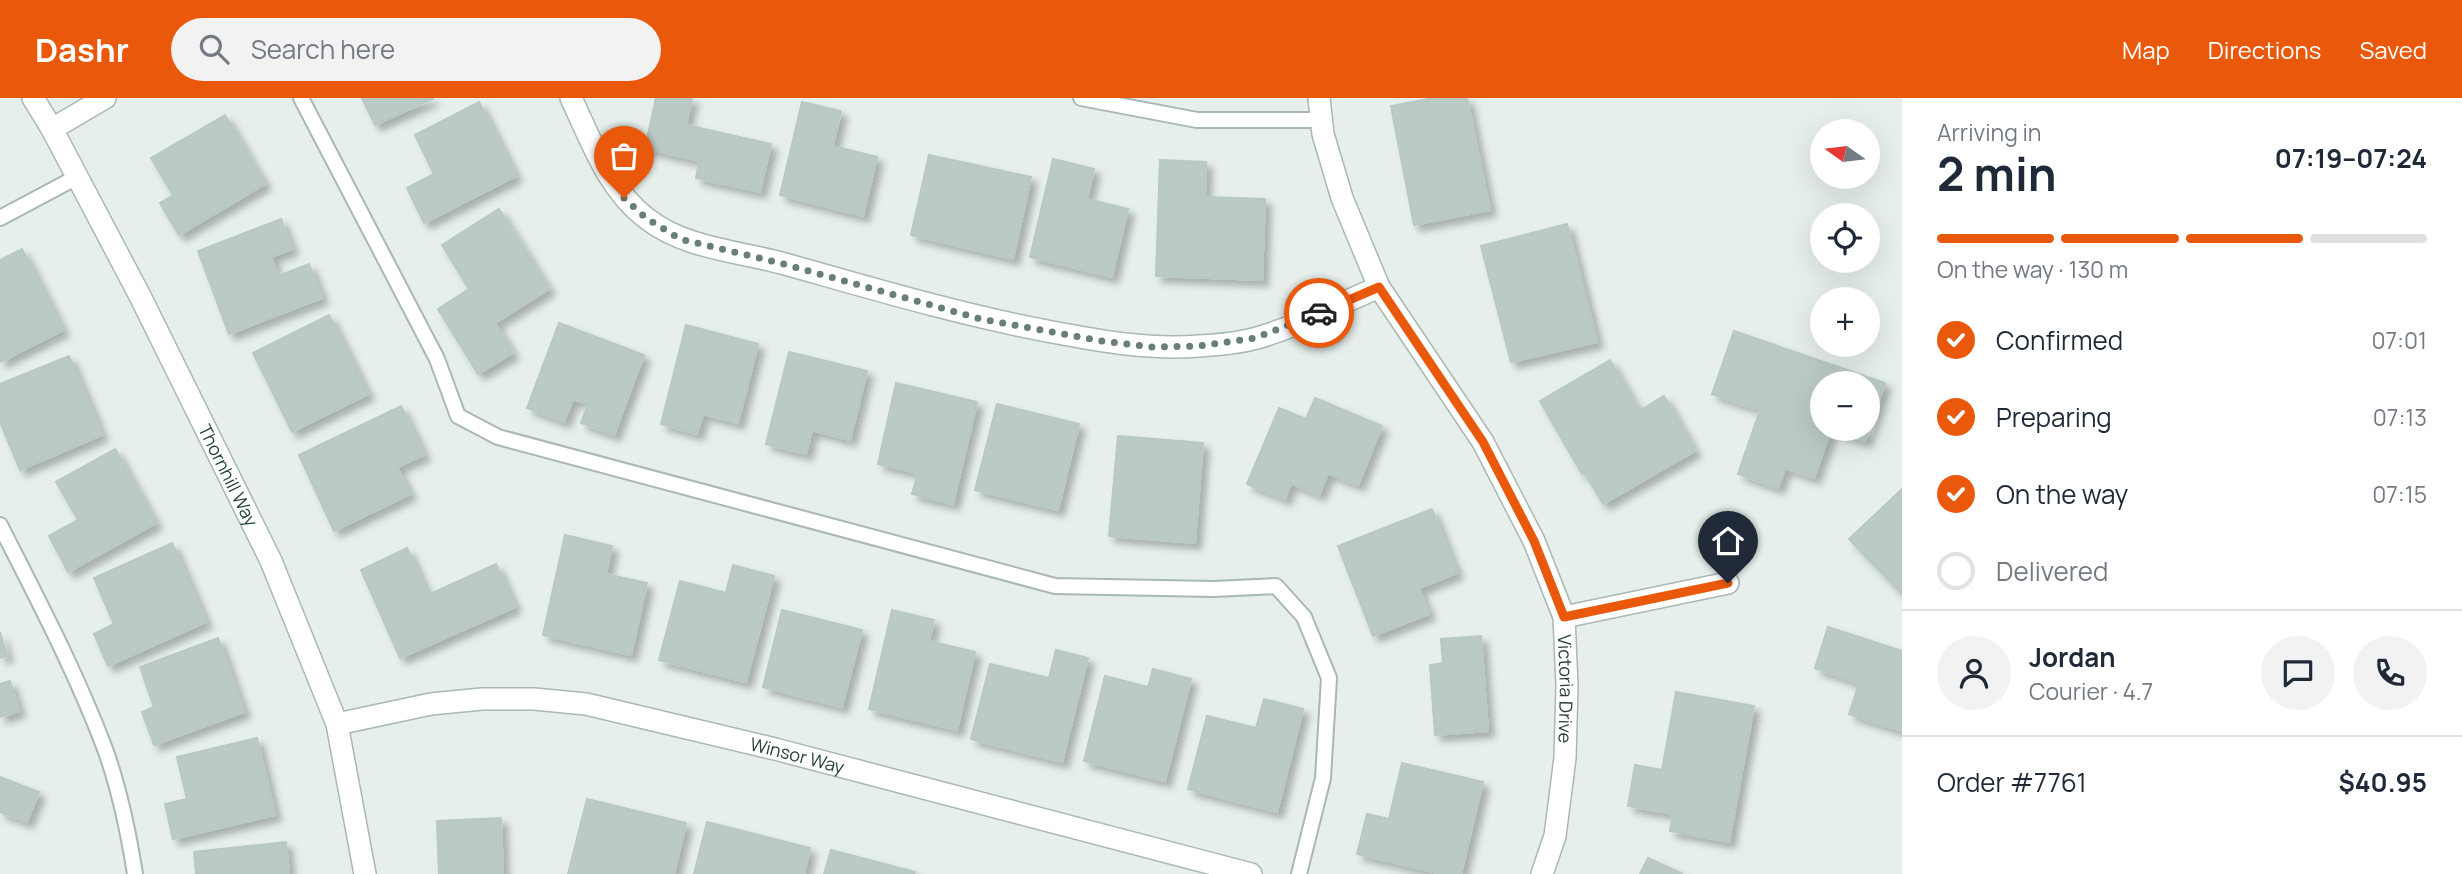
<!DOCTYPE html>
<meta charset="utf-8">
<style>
:root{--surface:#fff;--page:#f2f2f3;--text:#1f2937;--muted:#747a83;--line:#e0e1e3;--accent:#ea580c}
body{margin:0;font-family:Manrope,sans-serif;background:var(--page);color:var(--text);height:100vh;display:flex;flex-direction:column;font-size:26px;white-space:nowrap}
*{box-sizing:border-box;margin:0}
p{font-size:23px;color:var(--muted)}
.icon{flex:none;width:38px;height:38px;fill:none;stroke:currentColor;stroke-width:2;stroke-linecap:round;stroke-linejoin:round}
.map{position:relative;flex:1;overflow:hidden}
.details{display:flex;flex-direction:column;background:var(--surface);width:560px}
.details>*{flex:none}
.needle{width:46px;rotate:284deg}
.controls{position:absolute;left:1810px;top:21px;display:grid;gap:14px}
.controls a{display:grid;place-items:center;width:70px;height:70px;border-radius:50%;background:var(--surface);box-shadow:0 7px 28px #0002;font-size:35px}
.pin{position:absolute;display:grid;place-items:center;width:60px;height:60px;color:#fff;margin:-72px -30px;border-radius:50% 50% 50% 0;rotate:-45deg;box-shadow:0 0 7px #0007}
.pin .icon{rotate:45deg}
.courier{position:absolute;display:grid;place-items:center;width:70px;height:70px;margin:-35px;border:5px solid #ea580c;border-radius:50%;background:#fff;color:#222;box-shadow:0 2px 9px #0007}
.head em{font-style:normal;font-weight:700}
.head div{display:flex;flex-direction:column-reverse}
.head{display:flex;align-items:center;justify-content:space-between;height:119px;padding:0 35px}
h1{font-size:46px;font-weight:700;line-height:52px}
.bar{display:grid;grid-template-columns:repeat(4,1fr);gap:10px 7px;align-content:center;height:84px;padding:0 35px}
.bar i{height:9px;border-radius:5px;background:var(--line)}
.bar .active{background:var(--accent)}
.bar p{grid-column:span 4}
.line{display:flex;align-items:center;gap:18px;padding:0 35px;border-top:2px solid var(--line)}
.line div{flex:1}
.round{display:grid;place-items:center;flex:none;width:74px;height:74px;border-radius:37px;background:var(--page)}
ol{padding:0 35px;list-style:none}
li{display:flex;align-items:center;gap:21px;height:77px}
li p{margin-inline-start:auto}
li .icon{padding:7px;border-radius:50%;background:var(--accent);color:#fff;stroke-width:4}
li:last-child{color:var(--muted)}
li i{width:38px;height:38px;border:4px solid var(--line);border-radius:50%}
header{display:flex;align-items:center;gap:42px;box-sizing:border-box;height:98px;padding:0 35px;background:var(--accent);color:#fff}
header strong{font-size:33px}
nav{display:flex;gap:38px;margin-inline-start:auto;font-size:24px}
.search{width:490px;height:63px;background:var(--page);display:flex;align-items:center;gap:18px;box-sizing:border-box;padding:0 24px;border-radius:38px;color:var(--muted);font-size:26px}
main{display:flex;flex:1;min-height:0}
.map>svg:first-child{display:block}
</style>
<header>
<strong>Dashr</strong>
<div class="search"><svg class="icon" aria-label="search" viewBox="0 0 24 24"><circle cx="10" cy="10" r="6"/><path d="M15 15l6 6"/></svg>Search here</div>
<nav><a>Map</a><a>Directions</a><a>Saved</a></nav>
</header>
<main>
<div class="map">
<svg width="1902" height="776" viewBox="0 0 1902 776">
<defs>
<filter id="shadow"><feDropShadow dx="6" dy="6" stdDeviation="3.5" flood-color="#0004"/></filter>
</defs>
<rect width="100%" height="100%" fill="#e6efeb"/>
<!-- building -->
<g fill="#bbcac4" stroke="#b8c9c2" stroke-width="2" fill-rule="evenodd" filter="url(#shadow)">
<polygon points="362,0 434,0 375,27"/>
<polygon points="656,0 692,0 686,27 771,46 760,94 696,80 699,63 645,50"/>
<polygon points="1433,0 1467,0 1490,112 1414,127 1391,8"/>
<polygon points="479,4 516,78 424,125 407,90 434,76 415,37"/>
<polygon points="802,4 841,13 833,48 877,59 863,118 780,97"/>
<polygon points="225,17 265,86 179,137 160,105 173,97 151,60"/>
<polygon points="929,57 1031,79 1013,161 911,137"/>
<polygon points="1053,61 1094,71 1087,101 1128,111 1112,179 1030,159"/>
<polygon points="1160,62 1206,64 1205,99 1265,101 1262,182 1156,178"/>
<polygon points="499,111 549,191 495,225 513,255 478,276 438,211 469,191 442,147"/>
<polygon points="281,121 292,151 271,159 278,178 309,166 322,200 229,236 198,153"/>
<polygon points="1567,126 1597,244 1511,264 1481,148"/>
<polygon points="22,151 63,232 0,264 0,162"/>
<polygon points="329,217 368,296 292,334 253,255"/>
<polygon points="559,225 644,257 614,337 581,325 588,306 573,301 564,324 527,310"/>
<polygon points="686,227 758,246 738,325 703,316 697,336 661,326"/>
<path d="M 1734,233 L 1885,285 L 1865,343 L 1831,332 L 1814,380 L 1785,370 L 1778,390 L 1738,376 L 1760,312 L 1712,296 ZM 1822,285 L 1867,285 L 1867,331 L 1822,331 Z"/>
<polygon points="789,254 867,273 850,342 812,332 806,356 766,346"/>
<polygon points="69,258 102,337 20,372 0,324 0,286"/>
<polygon points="1610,262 1639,313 1664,298 1695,353 1603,406 1584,374 1582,376 1540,303"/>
<polygon points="896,285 977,304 953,406 912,396 918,375 878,366"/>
<polygon points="1315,300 1382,328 1358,387 1328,375 1319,397 1291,385 1285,401 1247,386 1279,310 1306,321"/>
<polygon points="997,306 1079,326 1058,412 975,392"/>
<polygon points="401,308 424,357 397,369 410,396 334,433 299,357"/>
<polygon points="1118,338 1203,345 1195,445 1109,438"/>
<polygon points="115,351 156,425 68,474 49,438 78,422 56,384"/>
<polygon points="1902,391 1902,496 1849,441"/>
<polygon points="1432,411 1457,475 1419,490 1429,516 1373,538 1338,448"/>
<polygon points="565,437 612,448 606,476 647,485 631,557 543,537"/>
<polygon points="172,445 206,524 108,568 94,536 114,526 94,480"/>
<polygon points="407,450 428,497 496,466 515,509 400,560 361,472"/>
<polygon points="733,467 774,478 746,584 659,562 680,483 726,495"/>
<polygon points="782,512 862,532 842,609 763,589"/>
<polygon points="892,512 934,522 929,543 975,554 957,632 869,611"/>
<polygon points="1828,529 1902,553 1902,633 1849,616 1859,585 1815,570"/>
<polygon points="0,534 7,558 0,560"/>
<polygon points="1481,538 1488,633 1435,637 1430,567 1443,565 1441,541"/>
<polygon points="218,540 244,614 154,647 142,614 154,609 140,569"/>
<polygon points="1056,552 1088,560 1062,664 971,641 990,566 1049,580"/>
<polygon points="1153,571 1191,581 1165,683 1084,663 1105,578 1148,589"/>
<polygon points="10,583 19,613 0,619 0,586"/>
<polygon points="1676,594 1754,608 1729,744 1670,733 1673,716 1628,708 1635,667 1662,672"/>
<polygon points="1264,601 1303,611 1277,714 1188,691 1207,618 1256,630"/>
<polygon points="257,640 275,717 173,741 165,706 187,701 177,659"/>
<polygon points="1402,665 1483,684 1461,776 1442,776 1357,756 1367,716 1389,721"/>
<polygon points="0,679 39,694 27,724 0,714"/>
<polygon points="587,701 686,725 674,776 568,776"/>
<polygon points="501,720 503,776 439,776 437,723"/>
<polygon points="707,724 810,750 804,776 694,776"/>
<polygon points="286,744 289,776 196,776 194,754"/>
<polygon points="831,752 915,774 914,776 824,776"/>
<polygon points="1648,760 1683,776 1640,776"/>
</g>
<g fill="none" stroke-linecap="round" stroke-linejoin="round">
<defs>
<g id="service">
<polyline points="301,0 437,261 458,318 498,339 1055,488 1214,491 1276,488 1304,519 1329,580 1323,680 1299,776"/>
<polyline points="1081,0 1197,22 1322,22"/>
<polyline points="0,120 77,79"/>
<path d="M 0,427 C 37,500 76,574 105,651 C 118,687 129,738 135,776"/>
</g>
<g id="minor">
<path id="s1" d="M 33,0 L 52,31 L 140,198 L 271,463 L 337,626 L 365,776"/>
<path d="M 571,0 C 591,42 608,91 646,120 C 685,151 739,153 785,166 C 874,191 961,217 1052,234 C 1100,243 1149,252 1199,248 C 1217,247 1239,245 1257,240 C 1299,228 1339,206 1379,189"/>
<path id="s2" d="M 1319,0 L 1323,36 L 1342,100 L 1379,189 L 1483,344 L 1534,443 L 1564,519 L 1567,588 L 1565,660 L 1555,738 L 1542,776"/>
<polyline points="52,31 105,0"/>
<polyline points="1564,519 1728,485"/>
<path id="s3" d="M 337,626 L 431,606 L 482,601 L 534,601 L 586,606 L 775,651 L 1251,776"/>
</g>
</defs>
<!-- service casing -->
<use href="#service" stroke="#a8b8b2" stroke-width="18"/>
<!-- minor casing -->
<use href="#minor" stroke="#a8b8b2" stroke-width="24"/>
<!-- service -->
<use href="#service" stroke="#fff" stroke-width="14"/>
<!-- minor -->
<use href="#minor" stroke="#fff" stroke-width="21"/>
</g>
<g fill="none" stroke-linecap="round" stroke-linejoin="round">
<!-- done -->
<polyline stroke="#687f78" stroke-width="7" stroke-dasharray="0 12.6" points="624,100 646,120 680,141 780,165 981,221 1101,243 1152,249 1199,248 1255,240 1319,215"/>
<!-- route -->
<polyline stroke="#ea580c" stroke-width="9" points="1319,215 1379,189 1483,344 1534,443 1564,519 1728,485"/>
</g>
<g text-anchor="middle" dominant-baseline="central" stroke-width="6" stroke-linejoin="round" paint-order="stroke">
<!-- street labels -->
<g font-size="18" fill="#24423a" stroke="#f7fbf9">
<text stroke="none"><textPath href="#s1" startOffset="425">Thornhill Way</textPath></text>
<text stroke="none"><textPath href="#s2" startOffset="651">Victoria Drive</textPath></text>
<text stroke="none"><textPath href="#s3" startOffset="469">Winsor Way</textPath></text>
</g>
</g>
</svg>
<div class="controls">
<a><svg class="needle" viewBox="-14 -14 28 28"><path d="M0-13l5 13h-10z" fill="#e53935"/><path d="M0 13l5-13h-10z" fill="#747a83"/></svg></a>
<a><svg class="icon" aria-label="locate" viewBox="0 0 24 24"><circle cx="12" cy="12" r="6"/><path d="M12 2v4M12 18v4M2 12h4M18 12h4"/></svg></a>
<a>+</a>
<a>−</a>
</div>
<div class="pin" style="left:624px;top:100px;background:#ea580c"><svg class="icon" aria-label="bag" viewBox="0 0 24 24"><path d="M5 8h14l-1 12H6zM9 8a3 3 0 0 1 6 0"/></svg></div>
<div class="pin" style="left:1728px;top:485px;background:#1f2937"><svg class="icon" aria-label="home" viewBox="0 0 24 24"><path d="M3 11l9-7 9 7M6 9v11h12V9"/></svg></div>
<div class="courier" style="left:1319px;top:215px"><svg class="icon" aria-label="car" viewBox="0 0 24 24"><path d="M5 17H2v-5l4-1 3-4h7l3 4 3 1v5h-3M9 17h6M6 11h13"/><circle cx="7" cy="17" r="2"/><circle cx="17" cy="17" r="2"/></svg></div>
</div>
<section class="details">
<div class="head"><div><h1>2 min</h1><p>Arriving in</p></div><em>07:19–07:24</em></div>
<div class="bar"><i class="active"></i><i class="active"></i><i class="active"></i><i></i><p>On the way · 130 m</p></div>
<ol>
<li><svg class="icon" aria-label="check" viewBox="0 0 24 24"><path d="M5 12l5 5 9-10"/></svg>Confirmed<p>07:01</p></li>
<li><svg class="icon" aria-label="check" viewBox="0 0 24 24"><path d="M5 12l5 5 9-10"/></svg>Preparing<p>07:13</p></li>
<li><svg class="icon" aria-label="check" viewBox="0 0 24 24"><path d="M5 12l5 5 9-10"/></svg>On the way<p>07:15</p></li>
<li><i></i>Delivered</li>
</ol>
<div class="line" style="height:126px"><a class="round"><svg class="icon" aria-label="person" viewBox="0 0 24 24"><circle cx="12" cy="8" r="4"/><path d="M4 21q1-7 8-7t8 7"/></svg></a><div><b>Jordan</b><p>Courier · 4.7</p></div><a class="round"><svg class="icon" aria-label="chat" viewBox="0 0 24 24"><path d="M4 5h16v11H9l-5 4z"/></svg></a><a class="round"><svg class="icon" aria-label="phone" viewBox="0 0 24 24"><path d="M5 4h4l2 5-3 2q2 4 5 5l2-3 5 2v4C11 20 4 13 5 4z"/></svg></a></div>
<div class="line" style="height:91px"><div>Order #7761</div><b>$40.95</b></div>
</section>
</main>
